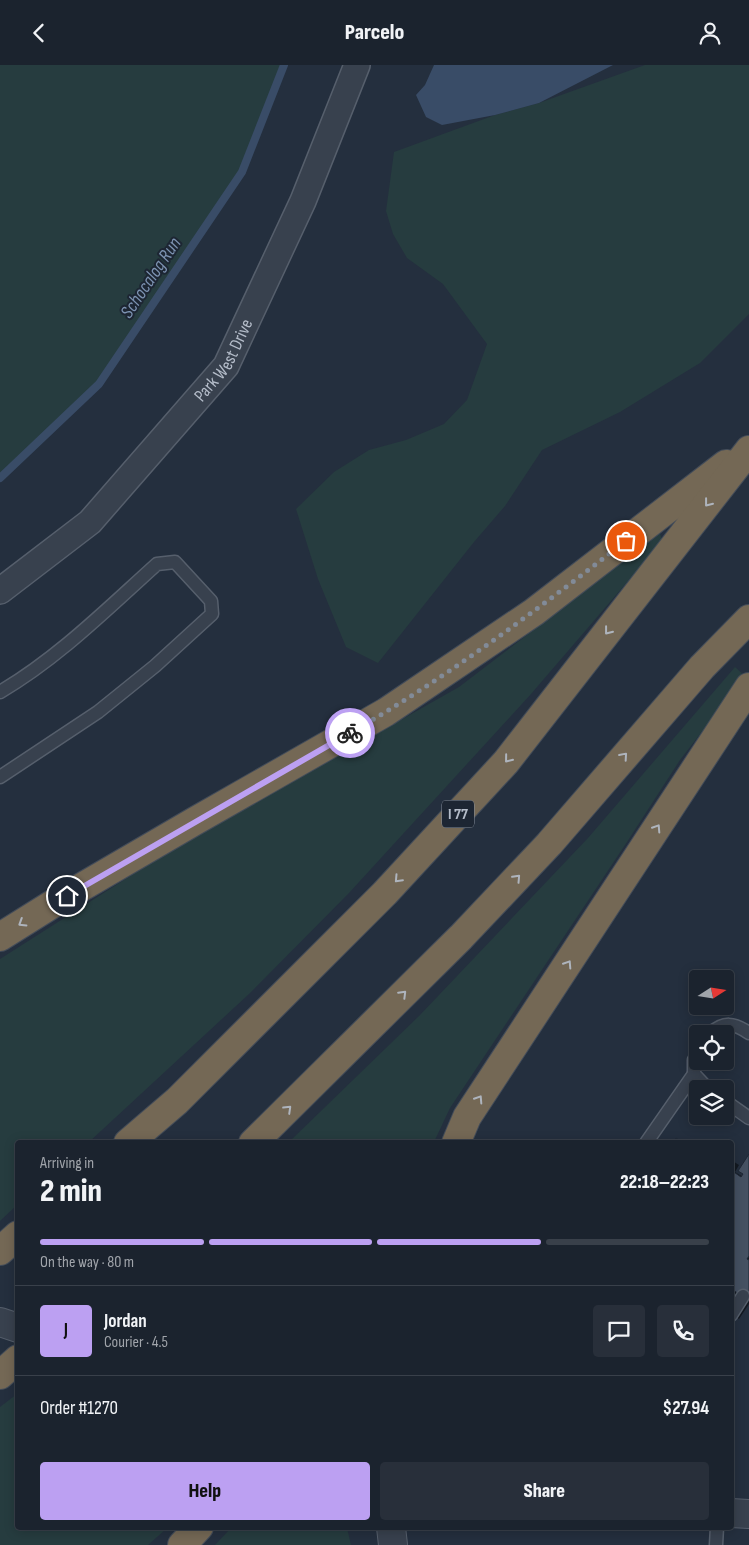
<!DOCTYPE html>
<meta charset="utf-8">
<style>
:root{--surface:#1b232e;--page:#282f3a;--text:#f1f3f6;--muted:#a0a4aa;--line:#39404a;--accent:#bca0f2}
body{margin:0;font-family:"Sofia Sans Condensed",sans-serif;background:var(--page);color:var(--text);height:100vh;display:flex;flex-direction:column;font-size:19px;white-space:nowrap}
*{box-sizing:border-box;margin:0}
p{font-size:16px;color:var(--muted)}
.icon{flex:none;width:28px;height:28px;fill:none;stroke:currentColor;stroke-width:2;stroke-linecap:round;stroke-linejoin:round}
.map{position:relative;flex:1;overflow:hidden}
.side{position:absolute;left:15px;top:1075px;width:719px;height:390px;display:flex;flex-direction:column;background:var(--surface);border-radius:5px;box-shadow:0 2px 12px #0003,0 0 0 1px var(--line)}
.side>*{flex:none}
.needle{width:32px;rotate:78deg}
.controls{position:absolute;left:689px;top:905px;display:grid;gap:10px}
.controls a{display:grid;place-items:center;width:45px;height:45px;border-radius:5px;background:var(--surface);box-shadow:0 2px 12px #0003,0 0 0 1px var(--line);font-size:25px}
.pin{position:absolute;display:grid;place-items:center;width:42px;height:42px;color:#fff;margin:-21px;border:2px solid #fff;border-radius:50%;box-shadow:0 1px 5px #0007}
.courier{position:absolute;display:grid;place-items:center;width:50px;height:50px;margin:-25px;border:4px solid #bca0f2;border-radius:50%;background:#fff;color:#222;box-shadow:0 1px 6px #0007}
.summary em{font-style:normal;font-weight:800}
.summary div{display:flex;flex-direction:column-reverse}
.summary{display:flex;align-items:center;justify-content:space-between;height:85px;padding:0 25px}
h1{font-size:32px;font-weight:800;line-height:38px}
.bar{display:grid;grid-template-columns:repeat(4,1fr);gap:8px 5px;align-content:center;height:60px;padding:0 25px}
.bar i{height:6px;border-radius:4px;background:var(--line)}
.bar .current{background:var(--accent)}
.bar p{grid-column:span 4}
.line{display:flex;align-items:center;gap:12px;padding:0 25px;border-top:1px solid var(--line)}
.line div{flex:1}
.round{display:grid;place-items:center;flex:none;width:52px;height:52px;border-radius:5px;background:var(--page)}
.cta{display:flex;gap:10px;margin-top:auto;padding:10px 25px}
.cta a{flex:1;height:58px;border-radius:5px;background:var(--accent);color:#111;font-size:20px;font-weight:800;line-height:58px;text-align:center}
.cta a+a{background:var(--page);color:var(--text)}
header{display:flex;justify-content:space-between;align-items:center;height:65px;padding:0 25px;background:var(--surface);font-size:22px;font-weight:800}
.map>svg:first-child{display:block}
</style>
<header><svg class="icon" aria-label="back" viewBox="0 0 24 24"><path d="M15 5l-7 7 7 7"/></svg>Parcelo<svg class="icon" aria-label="person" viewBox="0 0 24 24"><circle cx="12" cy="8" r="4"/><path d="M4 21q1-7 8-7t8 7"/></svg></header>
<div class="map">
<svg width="749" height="1480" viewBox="0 0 749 1480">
<rect width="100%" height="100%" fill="#242f3e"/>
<!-- green -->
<g fill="#263c3f">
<polygon points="0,0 284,0 242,107 99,319 0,413"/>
<polygon points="645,0 749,0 749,249 700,298 620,347 542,385 505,441 474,477 378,598 346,582 318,514 296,444 334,407 369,385 406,375 444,359 467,335 487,279 443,219 407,193 393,169 386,146 394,87 495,50 539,38"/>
<polygon points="658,463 662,474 641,501 531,629 349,828 249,929 89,1077 18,1078 17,1140 0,1156 0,894 171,785 459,622 626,494"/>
<polygon points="735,602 745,611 680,695 627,777 450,1043 434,1077 288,1078 420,950 588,773"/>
<polygon points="17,1329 18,1462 167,1463 148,1480 0,1480 0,1342"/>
<polygon points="231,1463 347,1463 351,1480 215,1480"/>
</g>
<!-- water -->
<polygon fill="#394c67" points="434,0 613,0 539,38 495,50 442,60 426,52 416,30 425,20"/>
<!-- shadow -->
<polygon fill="#0007" points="749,1091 749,1239 739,1254 735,1251 731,1257 731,1095 739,1100 735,1107 743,1112"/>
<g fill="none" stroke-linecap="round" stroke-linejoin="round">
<!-- stream -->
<polyline stroke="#394c67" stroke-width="8" points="0,413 99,319 242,107 284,0"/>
</g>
<!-- building -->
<g fill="#455162" stroke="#1f2835">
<polygon points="676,1073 683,1078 673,1078"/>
<polygon points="749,1089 749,1191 747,1194 749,1195 749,1235 731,1224 731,1105 741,1112 743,1109 738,1106"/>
</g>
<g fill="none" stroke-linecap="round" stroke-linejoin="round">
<defs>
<g id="service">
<path d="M 0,627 C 58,593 107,544 157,499 L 175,497 L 211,536 L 212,549 L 155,601 L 98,647 L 0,712"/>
<path d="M 710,969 C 724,956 734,958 749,968"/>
<polyline points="698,989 694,995 694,1009 708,1024"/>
<polyline points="725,1036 749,1053"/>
<polyline points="646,1078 694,1009"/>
<polyline points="731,1250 743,1231"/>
<polyline points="716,1480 717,1462"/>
</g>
<g id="minor">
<path id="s1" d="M 0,526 L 90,457 L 226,301 L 303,136 L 357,0"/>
</g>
<g id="tertiary">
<polyline points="0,1257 18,1263"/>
<polyline points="731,1448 749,1449"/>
<polyline points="391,1462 393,1480"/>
</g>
<g id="motorway">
<polyline points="0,872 51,840 195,756 386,647 534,547 726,399"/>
<polyline points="128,1078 177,1036 385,828 506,697 749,385"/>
<polyline points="253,1078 461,872 549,779 702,602 749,554"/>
<polyline points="456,1078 467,1052 749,622"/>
<polyline points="0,1186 18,1170"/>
<polyline points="0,1310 18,1294"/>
<polyline points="182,1480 199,1462"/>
</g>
</defs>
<!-- service casing -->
<use href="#service" stroke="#565f6c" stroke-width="15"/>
<!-- minor casing -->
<use href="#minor" stroke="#565f6c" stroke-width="28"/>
<!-- tertiary casing -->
<use href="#tertiary" stroke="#565f6c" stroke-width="30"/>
<!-- motorway casing -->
<use href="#motorway" stroke="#434c59" stroke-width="30"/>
<!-- service -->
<use href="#service" stroke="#38414e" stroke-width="12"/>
<!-- minor -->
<use href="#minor" stroke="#38414e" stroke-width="25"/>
<!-- tertiary -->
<use href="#tertiary" stroke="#38414e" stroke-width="28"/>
<!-- motorway -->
<use href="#motorway" stroke="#746855" stroke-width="28"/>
</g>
<!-- one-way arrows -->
<defs><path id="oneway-chevron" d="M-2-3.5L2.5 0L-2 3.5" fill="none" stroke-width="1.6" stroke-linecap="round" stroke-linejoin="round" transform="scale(1.25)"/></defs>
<g stroke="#aeb4bd">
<use href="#oneway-chevron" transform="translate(708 438) rotate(128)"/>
<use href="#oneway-chevron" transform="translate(608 566) rotate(128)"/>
<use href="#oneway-chevron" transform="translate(624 691) rotate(-49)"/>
<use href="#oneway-chevron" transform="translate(508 694) rotate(129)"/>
<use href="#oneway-chevron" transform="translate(657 763) rotate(-57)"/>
<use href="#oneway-chevron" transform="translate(517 813) rotate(-47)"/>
<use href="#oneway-chevron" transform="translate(398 814) rotate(133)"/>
<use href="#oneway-chevron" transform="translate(22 858) rotate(148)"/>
<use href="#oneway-chevron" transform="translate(568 899) rotate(-57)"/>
<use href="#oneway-chevron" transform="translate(403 929) rotate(-45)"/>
<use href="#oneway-chevron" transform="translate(479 1034) rotate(-57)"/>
<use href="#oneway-chevron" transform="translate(288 1044) rotate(-44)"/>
</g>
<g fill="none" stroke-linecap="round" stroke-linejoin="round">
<!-- done -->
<path stroke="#828b98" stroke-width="5" stroke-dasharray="0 9" d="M 350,668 C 448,612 538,544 626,476"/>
<!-- route -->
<polyline stroke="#bca0f2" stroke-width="6" points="67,831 350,668"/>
</g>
<g text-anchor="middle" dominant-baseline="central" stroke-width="4" stroke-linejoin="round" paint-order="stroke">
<!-- shield labels -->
<rect fill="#1d2633" stroke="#878f9c" stroke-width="1" x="442" y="735.5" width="32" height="27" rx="4"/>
<g font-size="16" font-weight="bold" fill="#b4bcc9">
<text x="458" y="749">I 77</text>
</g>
<!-- street labels -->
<g font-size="18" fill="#b4bcc9" stroke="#1d2633">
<text stroke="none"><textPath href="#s1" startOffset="324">Park West Drive</textPath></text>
</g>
<!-- water labels -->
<g font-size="19" font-style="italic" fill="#7c92b1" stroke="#1d2633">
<text transform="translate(151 213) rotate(-56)">Schocalog Run</text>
</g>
</g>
</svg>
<div class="controls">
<a><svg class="needle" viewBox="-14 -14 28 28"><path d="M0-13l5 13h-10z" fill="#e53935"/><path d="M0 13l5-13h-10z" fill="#a0a4aa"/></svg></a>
<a><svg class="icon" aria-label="locate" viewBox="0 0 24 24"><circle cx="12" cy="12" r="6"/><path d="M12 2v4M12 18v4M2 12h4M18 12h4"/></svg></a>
<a><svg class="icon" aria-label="layers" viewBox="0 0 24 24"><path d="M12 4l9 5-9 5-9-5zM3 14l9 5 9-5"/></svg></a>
</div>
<div class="pin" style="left:626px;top:476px;background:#ea580c"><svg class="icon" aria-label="bag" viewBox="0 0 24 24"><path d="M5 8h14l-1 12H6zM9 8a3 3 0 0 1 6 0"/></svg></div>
<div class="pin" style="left:67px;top:831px;background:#1f2937"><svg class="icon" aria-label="home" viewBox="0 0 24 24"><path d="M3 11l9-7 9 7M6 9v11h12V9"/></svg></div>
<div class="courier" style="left:350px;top:668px"><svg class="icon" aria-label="bike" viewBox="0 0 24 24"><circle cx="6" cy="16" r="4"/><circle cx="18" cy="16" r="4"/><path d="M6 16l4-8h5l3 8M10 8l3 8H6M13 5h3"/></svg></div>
<section class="side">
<div class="summary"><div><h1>2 min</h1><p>Arriving in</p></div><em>22:18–22:23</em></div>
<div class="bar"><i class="current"></i><i class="current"></i><i class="current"></i><i></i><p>On the way · 80 m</p></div>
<div class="line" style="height:90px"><b class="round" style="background:var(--accent);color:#111">J</b><div><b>Jordan</b><p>Courier · 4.5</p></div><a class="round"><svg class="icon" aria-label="chat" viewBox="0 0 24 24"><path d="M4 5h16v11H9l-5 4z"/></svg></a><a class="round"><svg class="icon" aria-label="phone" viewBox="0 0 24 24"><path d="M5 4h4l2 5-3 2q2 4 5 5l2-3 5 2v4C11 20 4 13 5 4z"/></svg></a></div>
<div class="line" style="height:65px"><div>Order #1270</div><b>$27.94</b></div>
<div class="cta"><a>Help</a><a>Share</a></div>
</section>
</div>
